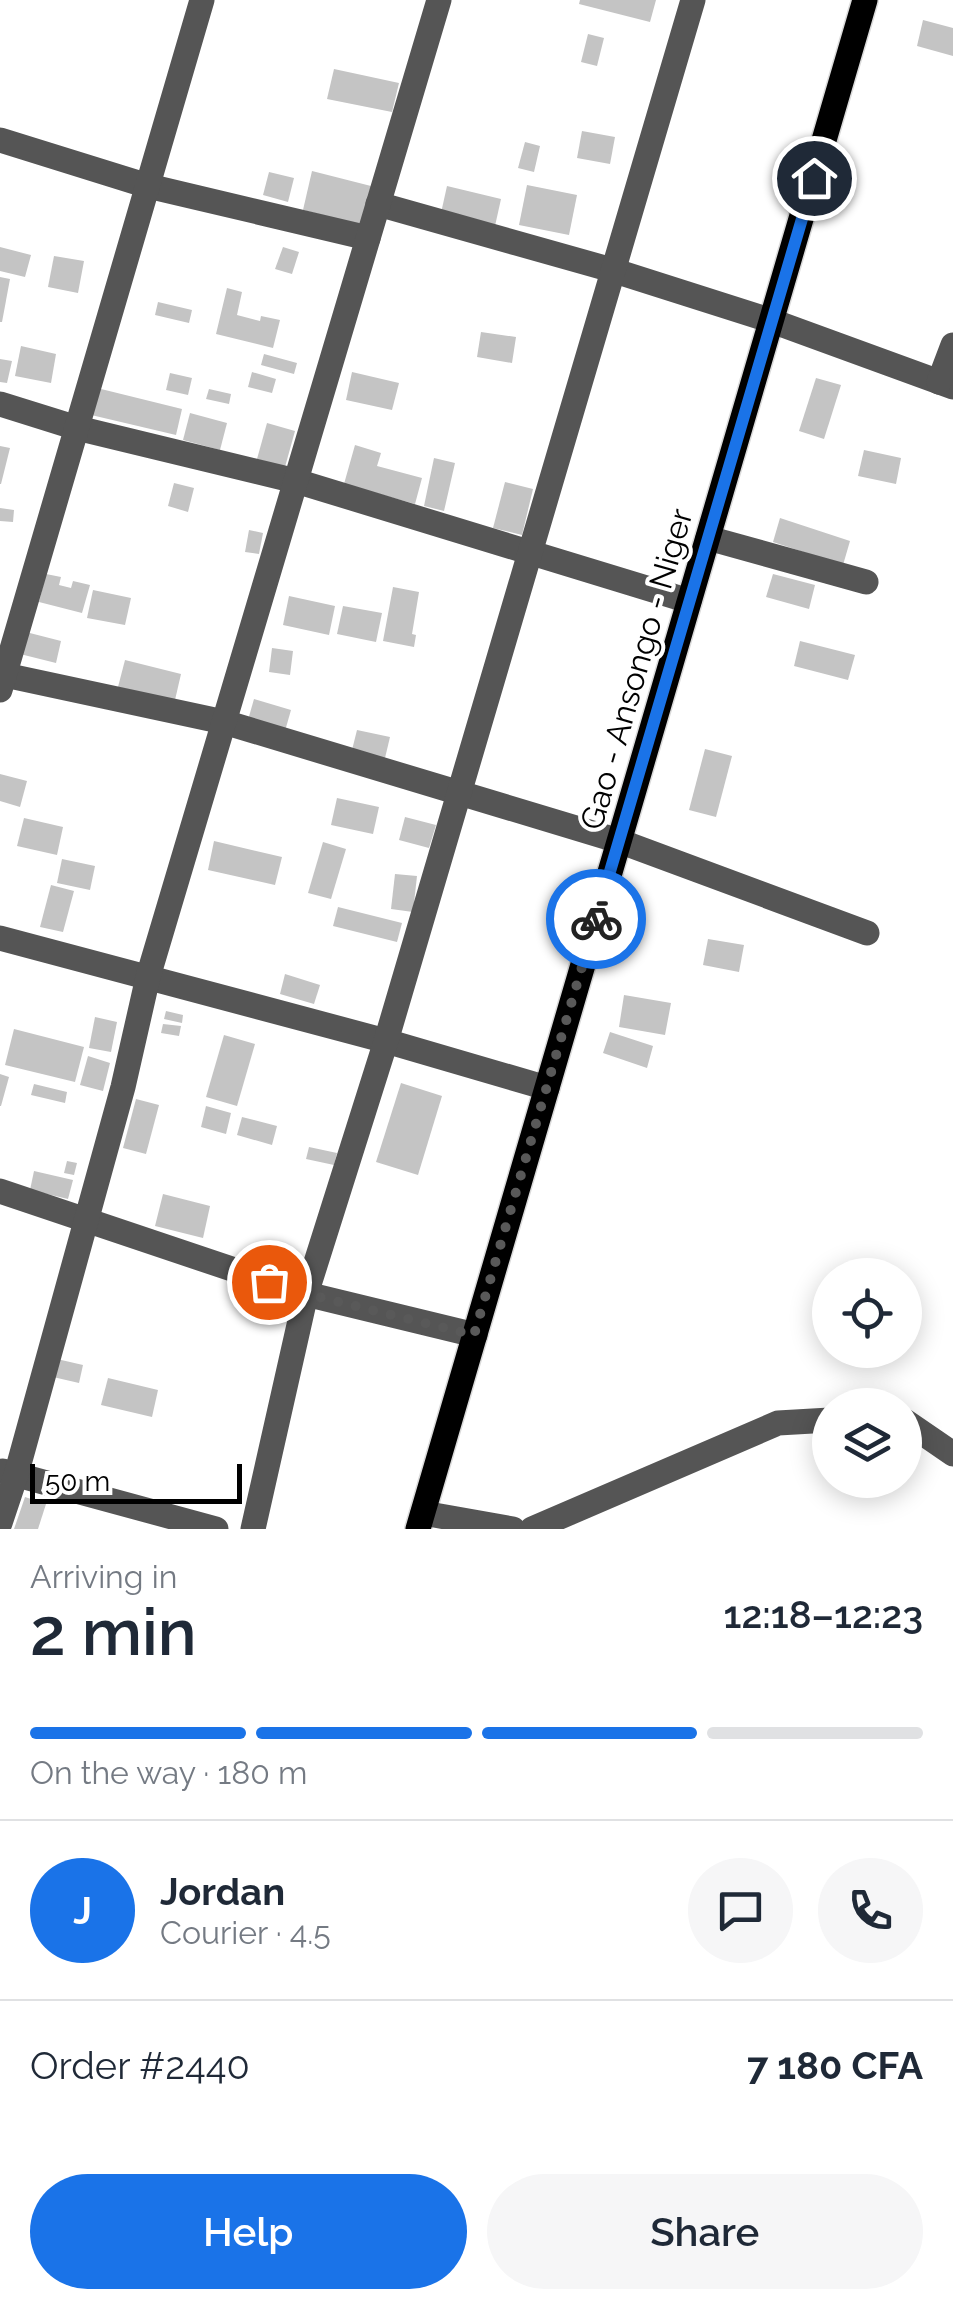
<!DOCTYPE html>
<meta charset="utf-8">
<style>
:root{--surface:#fff;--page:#f6f6f7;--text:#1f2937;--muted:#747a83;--line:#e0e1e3;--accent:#1a73e8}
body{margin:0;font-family:Raleway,sans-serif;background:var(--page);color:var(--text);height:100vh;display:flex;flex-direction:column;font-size:38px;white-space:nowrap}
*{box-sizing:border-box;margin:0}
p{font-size:32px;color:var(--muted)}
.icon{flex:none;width:55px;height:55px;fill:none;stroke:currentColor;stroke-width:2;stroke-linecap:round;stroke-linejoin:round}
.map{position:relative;height:1529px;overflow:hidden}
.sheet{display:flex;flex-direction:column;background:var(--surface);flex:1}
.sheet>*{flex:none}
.fabs{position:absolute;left:812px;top:1258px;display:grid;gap:20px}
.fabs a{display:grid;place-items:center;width:110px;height:110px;border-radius:50%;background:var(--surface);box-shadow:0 5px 25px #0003;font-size:50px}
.scale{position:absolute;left:30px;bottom:25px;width:212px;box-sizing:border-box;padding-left:10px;border:5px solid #000;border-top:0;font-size:28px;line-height:35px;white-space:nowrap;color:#000;-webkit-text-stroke:8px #fff;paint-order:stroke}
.pin{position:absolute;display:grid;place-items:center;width:85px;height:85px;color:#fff;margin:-42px;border:5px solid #fff;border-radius:50%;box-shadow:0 2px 10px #0007}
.courier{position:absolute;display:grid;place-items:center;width:100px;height:100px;margin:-50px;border:8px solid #1a73e8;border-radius:50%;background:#fff;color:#222;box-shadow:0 2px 12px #0007}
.head em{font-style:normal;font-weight:600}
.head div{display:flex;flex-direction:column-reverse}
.head{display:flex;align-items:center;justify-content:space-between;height:170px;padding:0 30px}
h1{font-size:65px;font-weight:600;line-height:75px}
.bar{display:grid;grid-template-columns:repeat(4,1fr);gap:15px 10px;align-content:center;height:120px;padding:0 30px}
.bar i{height:12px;border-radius:8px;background:var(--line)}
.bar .current{background:var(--accent)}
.bar p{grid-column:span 4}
.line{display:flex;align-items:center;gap:25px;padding:0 30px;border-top:2px solid var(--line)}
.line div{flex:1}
.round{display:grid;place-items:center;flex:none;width:105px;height:105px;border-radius:52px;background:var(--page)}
.button{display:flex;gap:20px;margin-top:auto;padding:20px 30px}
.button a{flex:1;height:115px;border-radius:60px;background:var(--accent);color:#fff;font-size:40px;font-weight:600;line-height:115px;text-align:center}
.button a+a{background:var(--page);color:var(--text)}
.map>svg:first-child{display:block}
</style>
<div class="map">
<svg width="953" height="1529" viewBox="0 0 953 1529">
<rect width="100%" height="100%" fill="#fff"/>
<!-- building -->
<g fill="#c4c4c4">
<polygon points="580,0 656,0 650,22 579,4"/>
<polygon points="923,20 953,28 953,56 917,46"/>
<polygon points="588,34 604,38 597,66 581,62"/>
<polygon points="334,69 399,83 392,112 327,99"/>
<polygon points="582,131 615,137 610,164 577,158"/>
<polygon points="525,142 540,146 534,172 518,168"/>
<polygon points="312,171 371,186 361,225 303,210"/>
<polygon points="269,172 294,178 288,202 263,195"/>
<polygon points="527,185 577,195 569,235 519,225"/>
<polygon points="447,186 501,199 495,226 441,213"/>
<polygon points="0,247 31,255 25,277 0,271"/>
<polygon points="283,247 299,252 292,274 275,269"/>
<polygon points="54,256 84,261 78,293 48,287"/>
<polygon points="0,277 10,279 2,322 0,322"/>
<polygon points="227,288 242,292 237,315 260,321 261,316 280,320 273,348 216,334"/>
<polygon points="158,302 192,310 189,323 155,315"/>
<polygon points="481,332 516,337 512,363 477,357"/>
<polygon points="21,346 56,354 51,383 15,376"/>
<polygon points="264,354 297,363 294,374 261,365"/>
<polygon points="0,359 12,361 7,383 0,382"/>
<polygon points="252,372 276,379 272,393 248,387"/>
<polygon points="352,372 399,383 392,410 346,400"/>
<polygon points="170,373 192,378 188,395 166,390"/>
<polygon points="816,378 841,385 824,439 799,431"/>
<polygon points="93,387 182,409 176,435 87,414"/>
<polygon points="209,389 231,394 229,404 206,399"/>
<polygon points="190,413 227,423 220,450 183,440"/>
<polygon points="267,423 295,431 285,467 257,459"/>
<polygon points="355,445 381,453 377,466 422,478 415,504 344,484"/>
<polygon points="0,446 10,448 1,484 0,484"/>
<polygon points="864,450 901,458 896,484 858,476"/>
<polygon points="434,458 455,463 444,511 424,506"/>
<polygon points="505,482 533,489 522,535 493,528"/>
<polygon points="174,483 194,488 188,512 168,506"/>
<polygon points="0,508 14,510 13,522 0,521"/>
<polygon points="780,518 850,541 843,565 773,542"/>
<polygon points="249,530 263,533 259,554 245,552"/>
<polygon points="46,574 61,577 59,585 71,588 73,581 90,585 82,613 39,602"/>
<polygon points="773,574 815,585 809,609 766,597"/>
<polygon points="393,587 419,592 412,634 416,635 414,647 383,641"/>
<polygon points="93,590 131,598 125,625 87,618"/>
<polygon points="289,596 335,606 329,635 283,625"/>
<polygon points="343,606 382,613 376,642 337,634"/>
<polygon points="22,631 61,641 56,663 16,653"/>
<polygon points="800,641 855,655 848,680 794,666"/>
<polygon points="272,648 293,651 290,675 269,672"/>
<polygon points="125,660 181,674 175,700 118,687"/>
<polygon points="254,699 291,710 285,731 248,720"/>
<polygon points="357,730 390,737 385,758 352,750"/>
<polygon points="705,749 732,756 716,817 689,810"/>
<polygon points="0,774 27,781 20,807 0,801"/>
<polygon points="337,798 379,807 373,834 331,825"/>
<polygon points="405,817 436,825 429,848 399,840"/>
<polygon points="24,818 63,827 57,855 17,846"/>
<polygon points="214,841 282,857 275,885 208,870"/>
<polygon points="323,842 346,849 331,899 308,893"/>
<polygon points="62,859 95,866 90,890 57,883"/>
<polygon points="395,874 417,876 413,912 391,909"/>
<polygon points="51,885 74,891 63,932 40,927"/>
<polygon points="338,907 402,923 397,942 333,926"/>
<polygon points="708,939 744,945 739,972 703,965"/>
<polygon points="285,974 320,985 314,1004 280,994"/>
<polygon points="624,995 671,1003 665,1035 619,1027"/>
<polygon points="166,1011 183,1015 182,1023 164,1019"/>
<polygon points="95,1017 117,1022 111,1052 89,1048"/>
<polygon points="163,1024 181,1026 179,1036 161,1033"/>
<polygon points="14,1029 84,1047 75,1082 5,1065"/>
<polygon points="610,1032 653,1046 647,1068 603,1053"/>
<polygon points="224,1035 255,1044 237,1106 206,1097"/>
<polygon points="88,1056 110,1063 103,1091 80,1085"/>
<polygon points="0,1074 9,1077 1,1106 0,1106"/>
<polygon points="401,1083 442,1096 418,1175 376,1162"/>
<polygon points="34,1084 67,1092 65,1103 31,1095"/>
<polygon points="136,1099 159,1105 146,1154 123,1148"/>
<polygon points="206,1106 231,1113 226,1134 201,1127"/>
<polygon points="242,1117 277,1126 272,1145 237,1135"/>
<polygon points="309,1147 337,1153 334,1165 306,1159"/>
<polygon points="67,1161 77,1163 74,1175 64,1173"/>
<polygon points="34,1171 73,1180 68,1199 30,1190"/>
<polygon points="163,1194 210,1206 203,1238 155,1226"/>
<polygon points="57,1359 83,1365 79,1383 53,1377"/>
<polygon points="108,1378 158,1390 152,1417 101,1405"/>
<polygon points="25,1497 46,1504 38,1529 14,1529"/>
</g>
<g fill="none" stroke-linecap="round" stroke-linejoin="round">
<defs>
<polyline id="major" points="418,1529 865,0"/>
</defs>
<!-- major casing -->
<use href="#major" stroke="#dbdbdb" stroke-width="28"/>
<!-- minor -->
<g stroke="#555" stroke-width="25">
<polyline points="0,140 148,186 368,238"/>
<polyline points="378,204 612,270 772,321 953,387"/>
<polyline points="939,382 953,345"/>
<polyline points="0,404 77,428 296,481 689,601"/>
<polyline points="708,538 866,582"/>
<polyline points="0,674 224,722 619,841 867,933"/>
<polyline points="0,690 202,0"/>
<polyline points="0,938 386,1041 547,1088"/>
<polyline points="0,1191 306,1294 475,1335"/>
<polyline points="905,1421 953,1454"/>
<polyline points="3,1471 216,1529"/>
<polyline points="423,1513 513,1529"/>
<polyline points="0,1523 16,1475 123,1087 148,977 439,0"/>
<polyline points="253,1529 306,1294 386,1041 693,0"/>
<polyline points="532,1529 778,1423 830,1420"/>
</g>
<!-- major -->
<use href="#major" stroke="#000" stroke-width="25"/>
</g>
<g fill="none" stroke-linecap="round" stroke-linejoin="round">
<!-- done -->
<polyline stroke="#595959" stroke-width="10" stroke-dasharray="0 18" points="269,1282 306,1294 474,1335 596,919"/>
<!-- route -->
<polyline stroke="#1a73e8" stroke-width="12" points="596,919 814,178"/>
</g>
<g text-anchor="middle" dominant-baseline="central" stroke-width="8" stroke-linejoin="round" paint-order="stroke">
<!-- street labels -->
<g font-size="32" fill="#000" stroke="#fff">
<text transform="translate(636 669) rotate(-74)">Gao - Ansongo - Niger</text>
</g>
</g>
</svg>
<div class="fabs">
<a><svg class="icon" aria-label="locate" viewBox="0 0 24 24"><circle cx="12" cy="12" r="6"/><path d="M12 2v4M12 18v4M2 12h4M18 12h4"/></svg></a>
<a><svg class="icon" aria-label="layers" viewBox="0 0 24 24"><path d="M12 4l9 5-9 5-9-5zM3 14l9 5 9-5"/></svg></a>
</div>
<div class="scale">50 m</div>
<div class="pin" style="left:269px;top:1282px;background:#ea580c"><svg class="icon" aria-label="bag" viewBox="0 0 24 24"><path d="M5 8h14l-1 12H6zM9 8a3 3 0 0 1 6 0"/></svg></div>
<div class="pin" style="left:814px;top:178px;background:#1f2937"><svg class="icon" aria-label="home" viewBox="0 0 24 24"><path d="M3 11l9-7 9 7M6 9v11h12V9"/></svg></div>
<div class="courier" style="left:596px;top:919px"><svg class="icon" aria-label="bike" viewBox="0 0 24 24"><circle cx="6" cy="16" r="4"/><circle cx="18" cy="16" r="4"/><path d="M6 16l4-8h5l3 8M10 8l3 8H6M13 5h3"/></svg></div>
</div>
<section class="sheet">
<div class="head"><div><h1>2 min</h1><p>Arriving in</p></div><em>12:18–12:23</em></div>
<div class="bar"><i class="current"></i><i class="current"></i><i class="current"></i><i></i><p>On the way · 180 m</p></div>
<div class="line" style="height:180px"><b class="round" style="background:var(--accent);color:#fff">J</b><div><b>Jordan</b><p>Courier · 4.5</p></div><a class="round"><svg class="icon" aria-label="chat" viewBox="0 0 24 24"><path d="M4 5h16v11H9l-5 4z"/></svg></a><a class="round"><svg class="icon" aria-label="phone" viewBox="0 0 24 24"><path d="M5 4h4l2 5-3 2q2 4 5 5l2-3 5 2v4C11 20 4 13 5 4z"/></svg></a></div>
<div class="line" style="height:130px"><div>Order #2440</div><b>7 180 CFA</b></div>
<div class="button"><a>Help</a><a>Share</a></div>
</section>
